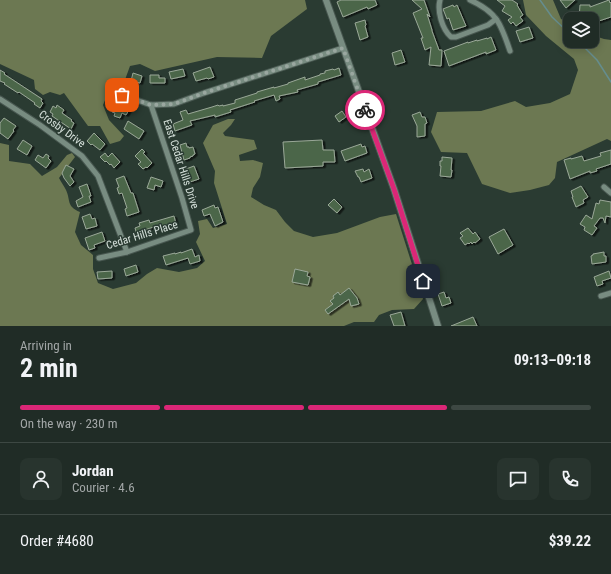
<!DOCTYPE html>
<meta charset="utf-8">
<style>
:root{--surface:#202c26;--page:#28342e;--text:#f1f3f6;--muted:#a2a7a7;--line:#3d4843;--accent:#db2777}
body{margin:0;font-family:"Roboto Condensed",sans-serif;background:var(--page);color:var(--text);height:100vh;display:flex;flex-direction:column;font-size:15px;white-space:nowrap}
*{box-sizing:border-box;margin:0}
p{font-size:13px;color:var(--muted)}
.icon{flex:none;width:22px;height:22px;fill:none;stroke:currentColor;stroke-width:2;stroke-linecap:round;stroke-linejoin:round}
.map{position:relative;height:326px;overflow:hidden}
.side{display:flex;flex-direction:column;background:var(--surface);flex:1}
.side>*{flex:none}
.tools{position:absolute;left:563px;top:12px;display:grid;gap:8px}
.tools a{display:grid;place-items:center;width:36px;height:36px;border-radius:8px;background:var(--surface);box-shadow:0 2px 10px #0003,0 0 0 1px var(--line);font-size:20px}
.pin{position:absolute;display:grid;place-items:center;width:34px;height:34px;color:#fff;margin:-17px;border-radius:8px;box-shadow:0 2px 6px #0006}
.courier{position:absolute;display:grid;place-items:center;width:40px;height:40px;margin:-20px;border:3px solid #db2777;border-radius:50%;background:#fff;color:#222;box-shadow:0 1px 5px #0007}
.overview em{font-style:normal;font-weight:700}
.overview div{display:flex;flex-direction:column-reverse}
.overview{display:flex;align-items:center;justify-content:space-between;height:68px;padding:0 20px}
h1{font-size:26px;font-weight:700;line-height:30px}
.bar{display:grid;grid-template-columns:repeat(4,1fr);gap:6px 4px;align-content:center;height:48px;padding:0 20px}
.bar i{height:5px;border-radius:3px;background:var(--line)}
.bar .current{background:var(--accent)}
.bar p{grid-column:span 4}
.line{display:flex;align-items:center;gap:10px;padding:0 20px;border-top:1px solid var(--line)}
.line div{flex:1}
.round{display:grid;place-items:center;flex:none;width:42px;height:42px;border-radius:8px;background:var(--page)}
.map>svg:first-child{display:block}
</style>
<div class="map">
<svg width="611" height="326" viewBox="0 0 611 326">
<defs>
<filter id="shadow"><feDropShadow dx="2.5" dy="1.5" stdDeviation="0" flood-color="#0009"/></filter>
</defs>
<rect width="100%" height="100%" fill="#2a3b32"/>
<!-- forest -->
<g fill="#6c7852">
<polygon points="0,0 305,0 307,9 271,36 262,58 217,57 155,71 140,64 130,66 122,88 110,88 103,105 109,120 124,136 120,141 110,144 100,126 88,126 64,93 60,95 50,92 43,95 35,89 34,80 0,64"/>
<polygon points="523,0 553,0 561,19 570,23 570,41 592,41 592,35 604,39 611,40 611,141 607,139 557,162 555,178 549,185 530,190 510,193 482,184 467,153 441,152 431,132 437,112 481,111 515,101 526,107 550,103 570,94 578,70 574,59 546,36 526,15"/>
<path d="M 228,119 L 235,119 L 231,125 L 223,133 L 225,136 L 254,140 L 257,149 L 239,155 L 240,161 L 253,160 L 263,163 L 260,177 L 253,188 L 251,197 L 264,205 L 276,210 L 285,222 L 294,231 L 313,237 L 337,233 L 380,217 L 396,214 L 423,299 L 414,309 L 392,310 L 379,315 L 374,322 L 354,322 L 344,326 L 0,326 L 0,143 L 9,145 L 9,161 L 30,164 L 42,176 L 57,167 L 67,155 L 72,153 L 75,157 L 59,178 C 61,182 64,186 66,190 C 71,201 66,206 80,212 L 75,232 L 81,245 L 93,255 L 93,269 L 98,283 L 113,289 L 136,283 L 147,274 L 157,268 L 179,272 L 197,268 L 205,261 L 196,242 L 200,234 L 198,221 L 207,219 L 213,228 L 227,224 L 214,183 L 215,171 L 203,143 L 213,125 Z"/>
</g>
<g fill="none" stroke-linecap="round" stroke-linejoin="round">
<!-- stream -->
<g stroke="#658d8e" stroke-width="1.5">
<polyline points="540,0 552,17 570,34"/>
<polyline points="578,41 597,60 611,82"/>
</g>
</g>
<!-- building -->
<g fill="#4c6649" stroke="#9aa898" filter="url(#shadow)">
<polygon points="341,0 375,0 377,5 368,9 367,7 343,17 337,2"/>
<polygon points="412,0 424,0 430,17 427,14 432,30 432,31 439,50 442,50 441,66 429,65 431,47 425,50 421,38 423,38 413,13 422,9"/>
<polygon points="497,0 512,0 518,4 517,5 523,15 520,17 523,21 516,26 513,22 511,24 508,20 512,17 502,11 505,6"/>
<polygon points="560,0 575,0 566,8"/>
<polygon points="609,0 610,3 611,2 611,17 596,22 595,19 579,19 580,5 590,5 590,7"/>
<polygon points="453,5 454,7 457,5 466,26 453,30 449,18 447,19 443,9"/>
<polygon points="365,20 366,25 365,26 368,37 360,40 355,23"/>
<polygon points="529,27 533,38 520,42 516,31"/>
<polygon points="491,37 496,50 486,54 486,52 449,66 444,51 468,42 468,43 477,40 477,41 487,38 487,39"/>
<polygon points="401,50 405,62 395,65 392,53"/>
<polygon points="210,67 214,77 208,79 207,78 196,81 193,73"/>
<polygon points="339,68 341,75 318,82 318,84 297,90 298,92 279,96 280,99 276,101 274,95 254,101 255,102 230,110 231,112 215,117 215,115 190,121 192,125 175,131 173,124 183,120 180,112 186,110 188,114 212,107 218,105 219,106 223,105 223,106 235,103 235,100 257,93 257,92 274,87 274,88 288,84 288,83 305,77 305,80 320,75 320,74 325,73 325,71 333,69 334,70"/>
<polygon points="183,69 185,76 171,79 169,72"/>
<polygon points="0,70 5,73 4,74 42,99 41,101 43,103 40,108 34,104 35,103 19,92 18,93 4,84 5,83 0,81"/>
<polygon points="133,73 142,76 140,83 131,81"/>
<polygon points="150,75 159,75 159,78 165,78 165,83 150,83"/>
<polygon points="57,105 64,110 62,113 72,120 71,121 74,123 71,129 52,116 53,114 50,112 53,106 56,108"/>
<polygon points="114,105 123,109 124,108 129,110 126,115 122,113 120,118 114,116 115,113 112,112"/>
<polygon points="342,111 346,117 339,122 335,116"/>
<polygon points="420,112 422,117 425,117 427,123 425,124 425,136 417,137 417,126 412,115"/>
<polygon points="4,118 16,126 13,130 14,131 8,139 0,133 0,123"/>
<polygon points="128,121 144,131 139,139 124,129"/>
<polygon points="94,133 105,144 100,150 92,144 91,145 87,141"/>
<polygon points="23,140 32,146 27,155 17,149"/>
<polygon points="322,140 323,150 334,150 335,162 323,162 323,166 285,168 283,142"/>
<polygon points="186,143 187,147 189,147 189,148 193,147 195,154 193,155 193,156 190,157 190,158 184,160 180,145"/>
<polygon points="361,144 362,147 365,146 367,153 345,161 341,151"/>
<polygon points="142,149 145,152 143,153 152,163 147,168 146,167 143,169 138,164 141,162 135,156"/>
<polygon points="611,150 611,164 596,169 597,171 590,173 590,171 570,179 564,160 571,158 571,159 582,156 584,161 601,156 600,153"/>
<polygon points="105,153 108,157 112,153 120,162 114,168 111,164 110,165 106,161 105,162 100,157"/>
<polygon points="46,154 49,156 48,158 51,161 46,168 35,160 38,155 43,158"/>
<polygon points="442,157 452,158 451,170 452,170 451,177 440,176 441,166 440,166 440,161 442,161"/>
<polygon points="66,165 74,169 70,176 74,182 70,186 64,178 62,173"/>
<polygon points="194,166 199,179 190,182 186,169"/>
<polygon points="363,169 364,172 369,169 372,178 361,182 359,177 358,177 355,171"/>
<polygon points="124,176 131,193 133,193 139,212 127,216 125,209 127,208 122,193 119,194 117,188 119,187 116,179"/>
<polygon points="151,177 163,181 161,187 155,185 154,190 147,188"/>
<polygon points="87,184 91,196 89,196 91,202 78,207 76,201 83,197 79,187"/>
<polygon points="581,186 588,197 583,200 584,203 576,207 572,197 573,197 571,191"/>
<polygon points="334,199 342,207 337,213 328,205"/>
<polygon points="600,200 611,202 611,217 606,216 605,223 603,218 600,218 594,226 597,228 592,235 584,230 585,227 580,224 586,215 592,219 596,203 599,204"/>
<polygon points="214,205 215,208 218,207 223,222 215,226 210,214 204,216 202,210"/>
<polygon points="90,214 92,219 95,218 97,226 86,229 82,217"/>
<polygon points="174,216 176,224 160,228 159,225 142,231 142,233 137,235 135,228 140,226 139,223 149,220 150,223"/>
<polygon points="468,228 473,234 475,232 480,239 475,243 474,242 472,244 471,242 469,244 468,243 465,245 460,238 463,236 460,233"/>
<polygon points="504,229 513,245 498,254 489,237"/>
<polygon points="102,232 105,241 94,245 95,248 89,250 85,238"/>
<polygon points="192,249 195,257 199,255 200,261 190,264 188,258 166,265 163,256 175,253 175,254 181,252 181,253"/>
<polygon points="604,252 604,256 606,256 606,262 592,264 591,256 593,255 593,254"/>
<polygon points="136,265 138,272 126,276 124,269"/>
<polygon points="295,269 308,272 307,276 310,277 308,285 292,282"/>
<polygon points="112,271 112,278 98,279 97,272"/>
<polygon points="609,271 611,278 602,281 603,284 597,286 594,277"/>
<polygon points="349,288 357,298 359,304 351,306 349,299 328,314 325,310 333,304 330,301 334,298 333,296 338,292 340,295"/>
<polygon points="444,292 446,298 449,297 451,303 442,306 438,294"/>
<polygon points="401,312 405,326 394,326 390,315"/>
<polygon points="473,317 477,326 451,326"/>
</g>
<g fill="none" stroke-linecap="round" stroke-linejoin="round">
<defs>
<g id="minor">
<path d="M 440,0 C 437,11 442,29 451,37 L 456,37 L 488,25 L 496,19"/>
<path d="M 470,0 C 497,12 501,24 510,51"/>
<polyline points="122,95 151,105 174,104 204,93 343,48"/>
<polyline points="0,99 40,125 82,156 98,176 127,252"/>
<polyline points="604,187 611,193"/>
<polyline points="99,258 127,252 191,230 182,198 151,105"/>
<polyline points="601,296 611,293"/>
</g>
<polyline id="tertiary" points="326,0 394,189 438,326"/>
</defs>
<!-- minor casing -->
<use href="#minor" stroke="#485750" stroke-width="7"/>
<!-- tertiary casing -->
<use href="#tertiary" stroke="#485750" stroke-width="8"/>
<!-- minor -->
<use href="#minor" stroke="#788c81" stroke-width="5"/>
<!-- tertiary -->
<use href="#tertiary" stroke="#788c81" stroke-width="6"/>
</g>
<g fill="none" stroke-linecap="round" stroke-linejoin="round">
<!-- done -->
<polyline stroke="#9aa7a0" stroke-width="4" stroke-dasharray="0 7.2" points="122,95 151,105 174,104 204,93 343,48 365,110"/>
<!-- route -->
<polyline stroke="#db2777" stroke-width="5" points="365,110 394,189 423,281"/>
</g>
<g text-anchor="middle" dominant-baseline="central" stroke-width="3" stroke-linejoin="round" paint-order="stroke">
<!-- street labels -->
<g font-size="11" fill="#d6e1db" stroke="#2a3b32">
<text transform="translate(62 129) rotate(36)">Crosby Drive</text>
<text transform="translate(181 164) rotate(72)">East Cedar Hills Drive</text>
<text transform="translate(142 235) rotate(-17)">Cedar Hills Place</text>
</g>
</g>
</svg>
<div class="tools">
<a><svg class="icon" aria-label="layers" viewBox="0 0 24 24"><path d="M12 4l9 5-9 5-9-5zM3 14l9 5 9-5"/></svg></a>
</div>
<div class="pin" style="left:122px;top:95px;background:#ea580c"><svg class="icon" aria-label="bag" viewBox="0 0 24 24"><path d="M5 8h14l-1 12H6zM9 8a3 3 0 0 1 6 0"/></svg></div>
<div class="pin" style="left:423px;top:281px;background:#1f2937"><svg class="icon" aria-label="home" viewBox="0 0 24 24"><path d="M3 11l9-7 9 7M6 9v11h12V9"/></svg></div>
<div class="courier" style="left:365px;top:110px"><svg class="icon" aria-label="bike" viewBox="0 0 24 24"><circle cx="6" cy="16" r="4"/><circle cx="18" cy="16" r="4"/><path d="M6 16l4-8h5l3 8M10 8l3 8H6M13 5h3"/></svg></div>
</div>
<section class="side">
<div class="overview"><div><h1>2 min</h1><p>Arriving in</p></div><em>09:13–09:18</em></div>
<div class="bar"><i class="current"></i><i class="current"></i><i class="current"></i><i></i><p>On the way · 230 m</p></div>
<div class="line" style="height:72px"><a class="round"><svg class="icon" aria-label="person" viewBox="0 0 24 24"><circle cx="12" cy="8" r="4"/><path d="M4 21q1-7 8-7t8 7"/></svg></a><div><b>Jordan</b><p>Courier · 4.6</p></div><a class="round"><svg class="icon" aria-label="chat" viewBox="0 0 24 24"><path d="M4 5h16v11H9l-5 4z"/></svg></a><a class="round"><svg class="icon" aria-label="phone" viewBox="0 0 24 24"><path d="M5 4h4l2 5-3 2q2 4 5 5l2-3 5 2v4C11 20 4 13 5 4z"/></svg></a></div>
<div class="line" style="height:52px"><div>Order #4680</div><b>$39.22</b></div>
</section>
